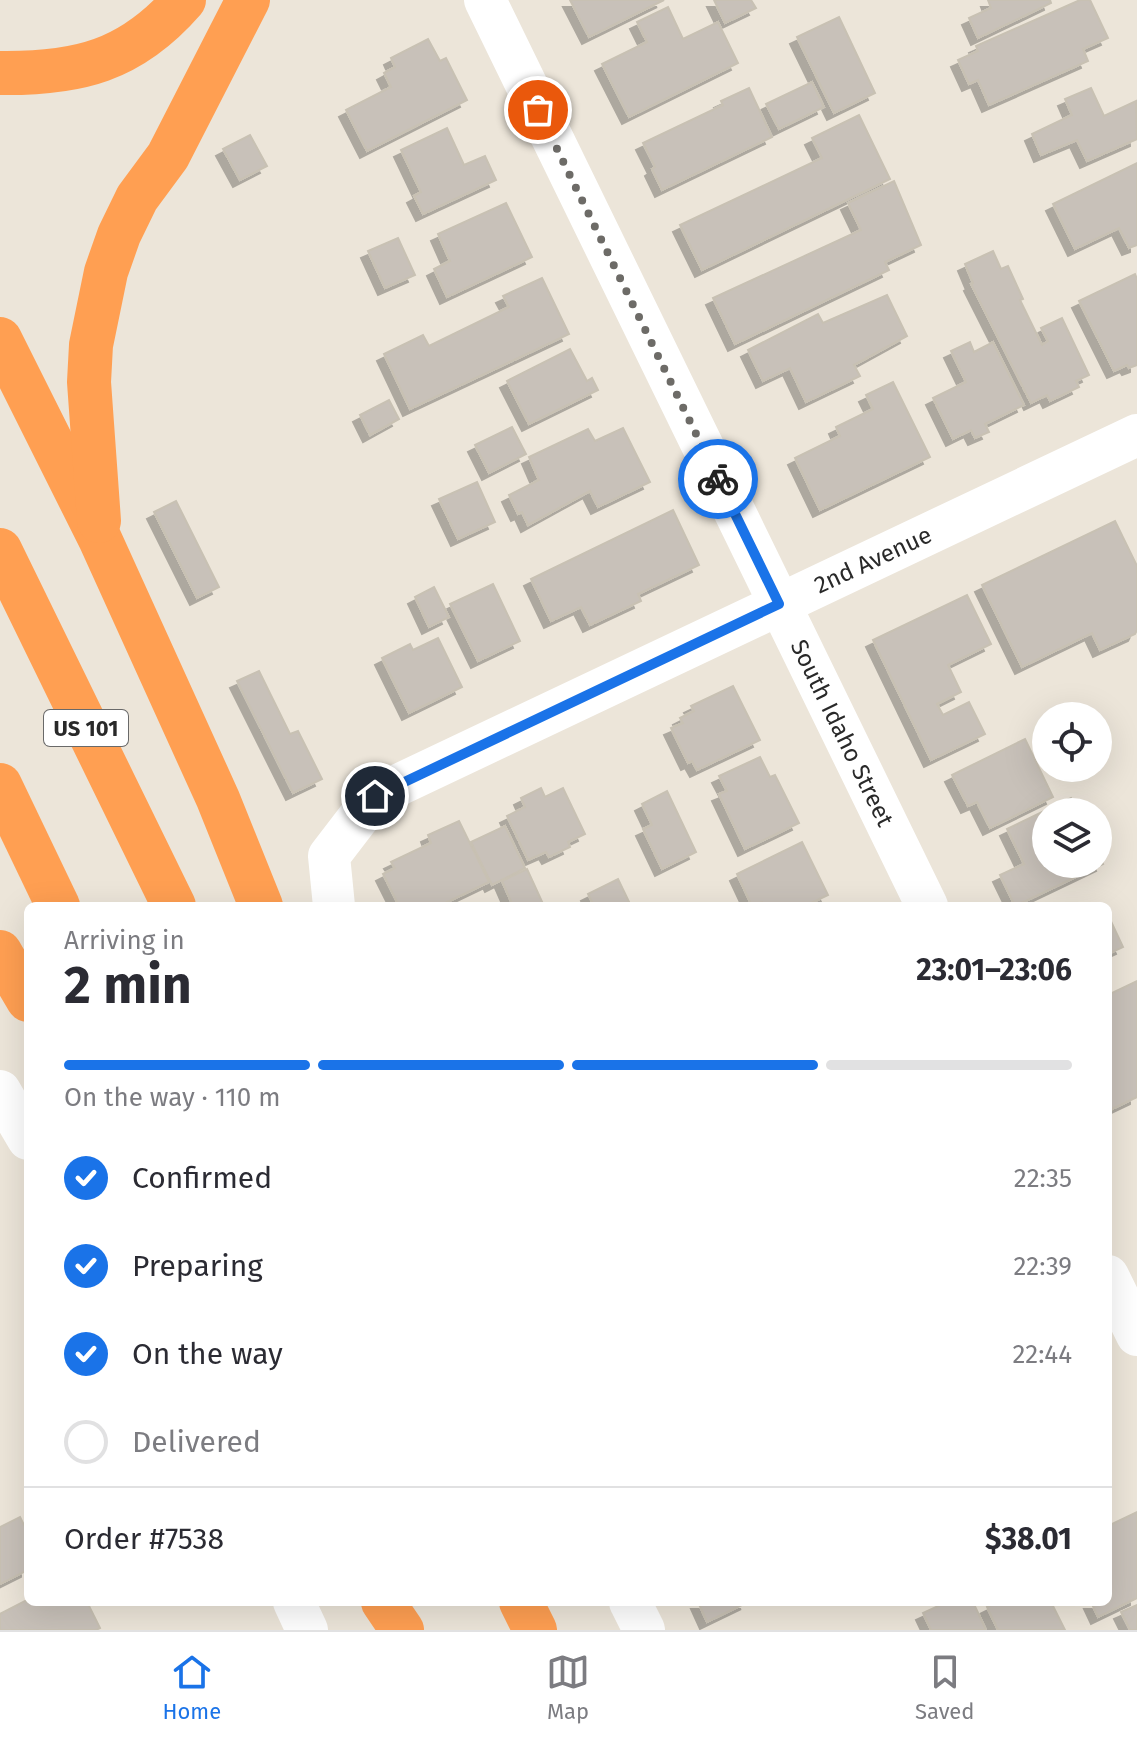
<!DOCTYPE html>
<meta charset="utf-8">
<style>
:root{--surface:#fff;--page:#f2f2f3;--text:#2b2b33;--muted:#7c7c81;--line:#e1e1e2;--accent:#1a73e8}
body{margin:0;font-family:"Fira Sans",sans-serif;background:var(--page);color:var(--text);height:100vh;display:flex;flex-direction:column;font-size:30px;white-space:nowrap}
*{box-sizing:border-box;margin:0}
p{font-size:26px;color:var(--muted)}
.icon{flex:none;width:44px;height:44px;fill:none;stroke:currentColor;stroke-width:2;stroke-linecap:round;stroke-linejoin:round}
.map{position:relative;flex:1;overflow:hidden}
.side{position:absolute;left:24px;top:902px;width:1088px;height:704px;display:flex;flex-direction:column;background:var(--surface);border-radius:12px;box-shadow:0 8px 32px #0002}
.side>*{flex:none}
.tools{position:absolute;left:1032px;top:702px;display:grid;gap:16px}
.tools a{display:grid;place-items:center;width:80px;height:80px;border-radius:50%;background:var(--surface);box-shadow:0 8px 32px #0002;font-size:40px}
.pin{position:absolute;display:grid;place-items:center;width:68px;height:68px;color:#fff;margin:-34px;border:4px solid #fff;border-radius:50%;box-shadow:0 2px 8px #0007}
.courier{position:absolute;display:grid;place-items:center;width:80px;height:80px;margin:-40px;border:6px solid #1a73e8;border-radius:50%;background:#fff;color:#222;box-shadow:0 2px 10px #0007}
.headline em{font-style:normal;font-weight:700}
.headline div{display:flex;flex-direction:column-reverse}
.headline{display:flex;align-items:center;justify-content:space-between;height:136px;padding:0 40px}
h1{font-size:52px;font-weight:700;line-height:60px}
.bar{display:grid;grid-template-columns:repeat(4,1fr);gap:12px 8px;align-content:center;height:96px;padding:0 40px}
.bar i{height:10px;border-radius:6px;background:var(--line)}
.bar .current{background:var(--accent)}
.bar p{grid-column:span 4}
.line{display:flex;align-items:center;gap:20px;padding:0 40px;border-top:2px solid var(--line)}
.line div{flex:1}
ol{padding:0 40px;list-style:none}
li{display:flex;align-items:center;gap:24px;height:88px}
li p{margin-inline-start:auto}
li .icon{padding:8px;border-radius:50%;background:var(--accent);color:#fff;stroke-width:4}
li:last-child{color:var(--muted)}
li i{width:44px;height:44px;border:4px solid var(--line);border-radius:50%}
.dock{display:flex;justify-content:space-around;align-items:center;height:112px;border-top:2px solid var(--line);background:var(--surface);font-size:22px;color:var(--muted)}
.dock a{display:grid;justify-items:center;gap:4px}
.dock .current{color:var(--accent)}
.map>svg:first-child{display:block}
</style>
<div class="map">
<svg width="1137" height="1630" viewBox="0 0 1137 1630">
<defs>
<filter id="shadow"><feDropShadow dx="-7" dy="7" stdDeviation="0" flood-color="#0004"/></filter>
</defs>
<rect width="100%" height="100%" fill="#ece5d9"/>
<!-- building -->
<g fill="#c8c1b9" stroke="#c8c1b3" stroke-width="2" filter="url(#shadow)">
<polygon points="570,0 664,0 589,37"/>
<polygon points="714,0 751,0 756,8 725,23"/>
<polygon points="988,0 1050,0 1051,3 978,38 969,18 991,8"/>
<polygon points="1080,0 1090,0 1108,38 1083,49 1088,61 989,105 978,80 969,84 958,60 978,51 976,46"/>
<polygon points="668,7 683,39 718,22 738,63 629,117 602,64 647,42 637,22"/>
<polygon points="839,17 875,93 834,113 797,37"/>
<polygon points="428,39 440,61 446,58 467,100 367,151 346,110 391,87 384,73 395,67 391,58"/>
<polygon points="812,82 824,107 779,129 766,104"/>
<polygon points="749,88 772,137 662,190 652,169 655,167 643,143 723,105 721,101"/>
<polygon points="1091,88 1104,116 1136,101 1137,139 1087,161 1077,140 1041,155 1032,134 1072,115 1065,99"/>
<polygon points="859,115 890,179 702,270 680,225 822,158 812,138"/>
<polygon points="447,128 464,165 485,156 496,180 423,214 414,196 421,192 401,150"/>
<polygon points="250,135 267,166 240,180 223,149"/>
<polygon points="1137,163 1137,245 1129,248 1119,228 1075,249 1053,204"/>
<polygon points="894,181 921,245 885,262 889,270 735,344 713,298 861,230 848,203"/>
<polygon points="506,203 532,257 447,297 434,269 450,261 438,234"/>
<polygon points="398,238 415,275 385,288 368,251"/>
<polygon points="993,251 1001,269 1008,266 1023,299 1020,300 1042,345 1048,341 1041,328 1062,318 1089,375 1076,381 1079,387 1050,401 1047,395 1031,403 971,284 973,283 965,264"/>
<polygon points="1135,274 1137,279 1137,365 1129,368 1127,365 1114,371 1079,301"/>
<polygon points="542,278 569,334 410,409 384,354 423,335 429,346 509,307 503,296"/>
<polygon points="887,295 907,336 854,365 860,376 806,402 790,368 763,381 748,350 818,314 823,323"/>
<polygon points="970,342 974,352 993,342 1024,405 985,424 989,432 975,438 971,430 953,439 933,398 966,382 951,351"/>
<polygon points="570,349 587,381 592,378 598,390 529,424 507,381"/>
<polygon points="893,382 930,457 820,510 795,458 840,436 836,427 873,409 866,395"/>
<polygon points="389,400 399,419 370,435 360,415"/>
<polygon points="512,427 526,454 489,473 475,445"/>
<polygon points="623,428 650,482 598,507 590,491 528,525 522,512 518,514 509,495 539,480 529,457 588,429 595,441"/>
<polygon points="477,482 495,522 458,539 439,499"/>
<polygon points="176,501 219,587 197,598 154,512"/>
<polygon points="673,510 699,565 638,594 641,601 590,625 581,607 551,621 531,579"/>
<polygon points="1115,521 1137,566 1137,630 1135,634 1100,650 1092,633 1022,667 982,585"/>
<polygon points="493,584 520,641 478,661 450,604"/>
<polygon points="434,587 449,617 429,627 415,597"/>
<polygon points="967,595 991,644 948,665 961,692 937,704 943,715 969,702 985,734 931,760 873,640"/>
<polygon points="438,638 462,687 409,713 382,658 410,644 413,650"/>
<polygon points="259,671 290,734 298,731 322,779 293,793 237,681"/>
<polygon points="733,686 760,740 697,770 692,761 688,763 671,728 683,723 680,718 694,711 691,706"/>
<polygon points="1025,739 1053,797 990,828 977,802 968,806 952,775"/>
<polygon points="760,757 770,777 775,775 799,823 745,849 719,794 727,791 719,776"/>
<polygon points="541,788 545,797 563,788 585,834 568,842 570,847 549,857 546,852 528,860 507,816 525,807 521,798"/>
<polygon points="667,791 696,852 662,869 643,829 652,825 642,804"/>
<polygon points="1071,798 1078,812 1046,812 1046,864 1098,864 1098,854 1103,864 1015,906 1000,875 1024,864 1007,829"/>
<polygon points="459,821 489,882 439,906 399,906 383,874 395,868 391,862 431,843 428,835"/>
<polygon points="505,826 525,868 492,885 471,842"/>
<polygon points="802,842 828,895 805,906 763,906 762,902 752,906 737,874"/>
<polygon points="527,869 544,906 513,906 502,881"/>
<polygon points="618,879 631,906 594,906 588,894"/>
<polygon points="1108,915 1123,947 1108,954"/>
<polygon points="1137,981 1137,1097 1108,1111 1108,995"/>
<polygon points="1137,1512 1137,1598 1098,1617 1091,1602 1108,1602 1108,1526"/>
<polygon points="20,1517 28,1533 28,1570 0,1584 0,1527"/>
<polygon points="25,1601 87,1602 100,1628 96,1630 0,1630 0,1614"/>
<polygon points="698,1602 748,1602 707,1622"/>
<polygon points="947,1602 973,1602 986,1630 931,1630 923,1613"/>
<polygon points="997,1602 1051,1602 1065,1630 998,1630 987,1607"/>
<polygon points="1137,1605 1137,1630 1130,1630 1121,1612"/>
</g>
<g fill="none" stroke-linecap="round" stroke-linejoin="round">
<!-- minor -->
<g stroke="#fff" stroke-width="42">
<polyline points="485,0 927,906"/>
<polyline points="334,906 329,856 375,796 1137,435"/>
<polyline points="0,1091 28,1139"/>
<polyline points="1108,1276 1137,1335"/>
<polyline points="294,1602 307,1630"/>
<polyline points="630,1602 644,1630"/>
</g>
<!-- highway -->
<g stroke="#ff9f52" stroke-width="44">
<path d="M 0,73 C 78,74 131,61 184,0"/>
<polyline points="0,339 100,539 218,799 261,906"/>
<polyline points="99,521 89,382 91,345 106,272 119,235 137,198 168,156 248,0"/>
<polyline points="0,550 174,906"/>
<polyline points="0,785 58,906"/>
<polyline points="0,952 28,1000"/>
<polyline points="383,1602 402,1630"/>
<polyline points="521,1602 535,1630"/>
</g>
</g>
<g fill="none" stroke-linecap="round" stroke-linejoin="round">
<!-- done -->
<polyline stroke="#6d6b67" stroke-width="8" stroke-dasharray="0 14.4" points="538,110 718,479"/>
<!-- route -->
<polyline stroke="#1a73e8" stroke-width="10" points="375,796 779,604 718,479"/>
</g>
<g text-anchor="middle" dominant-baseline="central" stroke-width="7" stroke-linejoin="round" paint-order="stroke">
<!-- shield labels -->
<rect fill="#fff" stroke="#696969" stroke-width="2" x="44" y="710" width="84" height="36" rx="6"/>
<g font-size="22" font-weight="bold" fill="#292929">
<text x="86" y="728">US 101</text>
</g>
<!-- street labels -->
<g font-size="24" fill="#292929" stroke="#fff">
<text transform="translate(873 560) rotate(-25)">2nd Avenue</text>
<text transform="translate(842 733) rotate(64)">South Idaho Street</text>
</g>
</g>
</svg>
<div class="tools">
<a><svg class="icon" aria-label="locate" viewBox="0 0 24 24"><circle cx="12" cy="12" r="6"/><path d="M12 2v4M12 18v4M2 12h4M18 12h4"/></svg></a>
<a><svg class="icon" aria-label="layers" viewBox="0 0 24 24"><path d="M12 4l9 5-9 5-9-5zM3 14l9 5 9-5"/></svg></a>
</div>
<div class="pin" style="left:538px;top:110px;background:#ea580c"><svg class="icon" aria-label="bag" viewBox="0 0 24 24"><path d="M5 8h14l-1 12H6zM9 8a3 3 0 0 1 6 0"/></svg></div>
<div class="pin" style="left:375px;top:796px;background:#1f2937"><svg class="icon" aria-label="home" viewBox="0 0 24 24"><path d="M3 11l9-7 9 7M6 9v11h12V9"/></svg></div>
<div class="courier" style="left:718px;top:479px"><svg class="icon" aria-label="bike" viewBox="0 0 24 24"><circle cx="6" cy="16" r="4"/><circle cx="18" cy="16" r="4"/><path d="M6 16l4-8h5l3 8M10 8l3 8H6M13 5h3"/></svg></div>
<section class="side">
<div class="headline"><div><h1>2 min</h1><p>Arriving in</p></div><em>23:01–23:06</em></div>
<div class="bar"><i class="current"></i><i class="current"></i><i class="current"></i><i></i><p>On the way · 110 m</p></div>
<ol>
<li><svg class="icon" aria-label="check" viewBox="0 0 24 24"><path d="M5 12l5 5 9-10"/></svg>Confirmed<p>22:35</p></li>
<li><svg class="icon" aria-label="check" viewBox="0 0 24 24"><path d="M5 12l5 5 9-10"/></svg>Preparing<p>22:39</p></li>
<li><svg class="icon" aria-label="check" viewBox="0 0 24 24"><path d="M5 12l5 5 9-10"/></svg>On the way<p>22:44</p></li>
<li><i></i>Delivered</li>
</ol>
<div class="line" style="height:104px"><div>Order #7538</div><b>$38.01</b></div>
</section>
</div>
<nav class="dock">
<a class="current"><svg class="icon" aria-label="home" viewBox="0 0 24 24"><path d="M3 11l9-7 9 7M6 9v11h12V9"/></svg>Home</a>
<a><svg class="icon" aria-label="map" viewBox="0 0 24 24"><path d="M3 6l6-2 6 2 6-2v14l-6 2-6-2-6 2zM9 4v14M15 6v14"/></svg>Map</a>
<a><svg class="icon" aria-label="saved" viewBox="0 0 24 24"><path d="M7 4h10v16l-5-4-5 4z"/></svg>Saved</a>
</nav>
